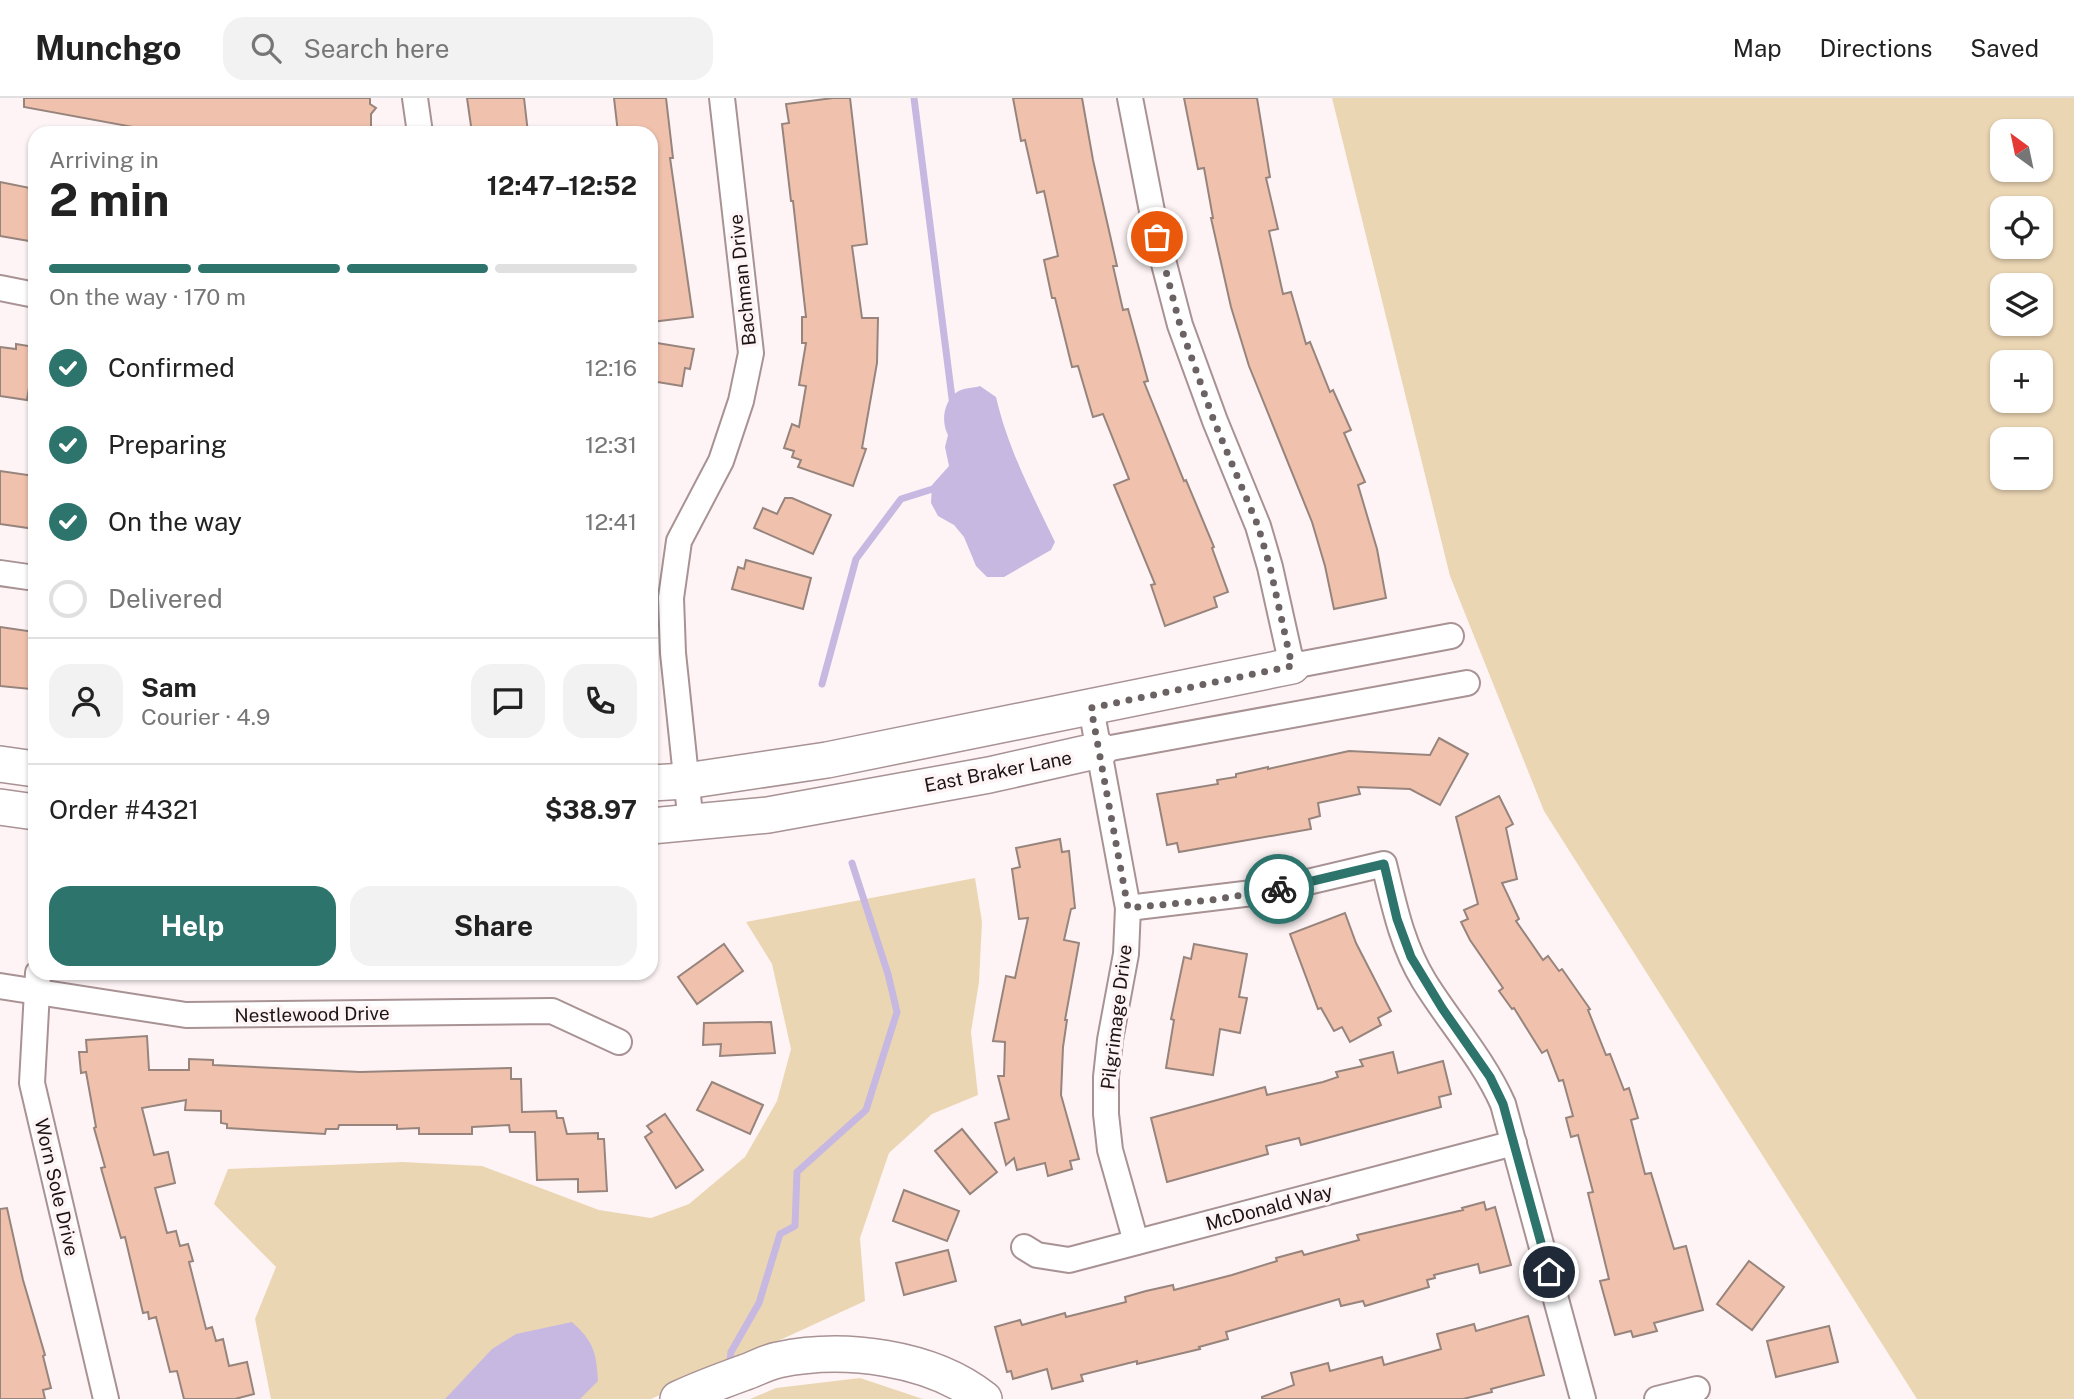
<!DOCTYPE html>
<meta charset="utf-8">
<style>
:root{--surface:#fff;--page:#f2f2f2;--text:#222;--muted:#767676;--line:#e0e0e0;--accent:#2d746c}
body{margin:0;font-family:"Public Sans",sans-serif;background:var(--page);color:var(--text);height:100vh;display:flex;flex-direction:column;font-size:26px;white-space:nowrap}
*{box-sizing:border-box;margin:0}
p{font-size:23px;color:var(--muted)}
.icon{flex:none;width:38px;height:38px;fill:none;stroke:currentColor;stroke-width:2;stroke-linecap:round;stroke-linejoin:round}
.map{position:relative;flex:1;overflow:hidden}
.drawer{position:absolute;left:28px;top:28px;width:630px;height:854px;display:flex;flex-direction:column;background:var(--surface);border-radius:21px;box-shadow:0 2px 5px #0004}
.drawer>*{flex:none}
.needle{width:46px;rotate:327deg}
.fabs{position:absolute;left:1990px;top:21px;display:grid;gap:14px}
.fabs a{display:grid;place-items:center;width:63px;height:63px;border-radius:14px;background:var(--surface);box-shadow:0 2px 5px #0004;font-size:35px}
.pin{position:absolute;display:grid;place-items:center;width:60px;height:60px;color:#fff;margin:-30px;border:4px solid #fff;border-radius:50%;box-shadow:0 2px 7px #0007}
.courier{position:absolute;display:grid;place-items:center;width:70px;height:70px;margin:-35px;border:5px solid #2d746c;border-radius:50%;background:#fff;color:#222;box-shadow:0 2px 9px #0007}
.headline em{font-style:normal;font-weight:700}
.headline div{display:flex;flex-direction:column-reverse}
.headline{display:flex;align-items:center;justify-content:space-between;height:119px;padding:0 21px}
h1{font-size:46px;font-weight:700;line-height:52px}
.bar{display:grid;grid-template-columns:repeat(4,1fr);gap:10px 7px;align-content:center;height:84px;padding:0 21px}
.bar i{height:9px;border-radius:5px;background:var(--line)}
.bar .on{background:var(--accent)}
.bar p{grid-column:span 4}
.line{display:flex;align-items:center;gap:18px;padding:0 21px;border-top:2px solid var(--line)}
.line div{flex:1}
.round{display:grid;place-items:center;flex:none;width:74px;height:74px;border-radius:21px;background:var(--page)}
ol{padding:0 21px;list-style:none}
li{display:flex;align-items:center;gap:21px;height:77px}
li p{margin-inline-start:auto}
li .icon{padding:7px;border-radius:50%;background:var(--accent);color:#fff;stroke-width:4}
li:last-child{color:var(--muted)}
li i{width:38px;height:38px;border:4px solid var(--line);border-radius:50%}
.action{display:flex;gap:14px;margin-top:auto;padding:14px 21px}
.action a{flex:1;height:80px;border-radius:21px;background:var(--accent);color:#fff;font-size:28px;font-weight:700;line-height:80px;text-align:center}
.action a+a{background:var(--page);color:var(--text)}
header{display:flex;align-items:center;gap:42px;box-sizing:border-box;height:98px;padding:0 35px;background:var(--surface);border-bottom:2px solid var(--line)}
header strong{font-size:33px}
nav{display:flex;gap:38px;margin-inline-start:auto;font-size:24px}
.search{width:490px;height:63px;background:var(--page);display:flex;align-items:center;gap:18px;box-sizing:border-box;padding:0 24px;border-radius:21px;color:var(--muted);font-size:26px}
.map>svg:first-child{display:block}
</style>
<header>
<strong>Munchgo</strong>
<div class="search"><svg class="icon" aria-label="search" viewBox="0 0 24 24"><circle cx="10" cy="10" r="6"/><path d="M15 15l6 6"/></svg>Search here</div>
<nav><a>Map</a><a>Directions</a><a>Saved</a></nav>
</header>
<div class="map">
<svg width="2074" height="1301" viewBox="0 0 2074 1301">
<rect width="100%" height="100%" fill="#fef4f5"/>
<!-- green -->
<g fill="#ebd6b4" fill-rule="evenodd">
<path d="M 1332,0 L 2074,0 L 2074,1301 L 1917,1301 L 1544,713 L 1450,478 ZM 2040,33 L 2040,72 L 2002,72 L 2002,33 ZM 2040,110 L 2040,149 L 2002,149 L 2002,110 ZM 2040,187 L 2040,226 L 2002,226 L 2002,187 ZM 2040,264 L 2040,303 L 2002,303 L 2002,264 ZM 2040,341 L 2040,380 L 2002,380 L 2002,341 Z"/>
<polygon points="975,780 982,824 979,884 971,934 978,997 932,1016 889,1055 860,1140 865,1203 651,1301 271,1301 255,1221 276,1169 214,1106 228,1071 402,1064 482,1068 599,1112 651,1120 689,1106 745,1059 777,1003 791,951 772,866 746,824"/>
<polygon points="860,1280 923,1301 750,1301 776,1290"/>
</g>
<!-- water -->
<g fill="#c7b8e2">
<path d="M 980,288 L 996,299 C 1008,351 1032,396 1055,444 L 1051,452 L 1004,479 L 987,479 L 976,468 L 964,439 L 954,427 L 938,418 L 931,405 L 932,387 L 949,368 L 945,349 L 948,337 C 941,324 943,304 957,294 C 962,290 974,290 980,288 Z"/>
<path d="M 572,1224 C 594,1244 596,1254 598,1283 L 580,1301 L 445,1301 L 492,1251 L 516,1236 Z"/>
</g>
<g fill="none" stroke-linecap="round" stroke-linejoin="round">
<!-- stream -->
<g stroke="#c7b8e2" stroke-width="7">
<polyline points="914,0 953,308"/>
<polyline points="822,586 856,461 901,401 939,389"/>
<polyline points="729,1270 731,1254 759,1205 780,1136 795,1128 797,1074 866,1012 897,914 888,876 852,765"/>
</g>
</g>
<!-- building -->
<g fill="#f0c2ae" stroke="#97847c" stroke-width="2">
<polygon points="24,0 370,0 370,6 376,10 371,16 371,35 144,35 144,31 24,9"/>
<polygon points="467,0 524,0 528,35 472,35"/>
<polygon points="614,0 666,0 673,60 670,60 693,219 651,224 651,35 618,35"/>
<polygon points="833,0 850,0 867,146 852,148 862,220 878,220 877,265 862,350 866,351 853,388 798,369 801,362 792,359 794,353 784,350 792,326 799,329 806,288 799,287 806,245 802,245 802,219 806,219 793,103 791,103 782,26 789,25 786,6"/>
<polygon points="1013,0 1082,0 1093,62 1117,168 1113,168 1123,212 1128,211 1148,283 1144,284 1184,383 1186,382 1214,449 1212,450 1228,494 1214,499 1217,509 1165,528 1151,487 1155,486 1114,387 1129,381 1103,316 1093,319 1078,268 1072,269 1055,200 1052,200 1044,162 1058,158 1044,93 1037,95 1025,42 1021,43"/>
<polygon points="1184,0 1257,0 1270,79 1266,80 1278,131 1269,133 1283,196 1291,194 1306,246 1310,244 1330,294 1333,292 1351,332 1344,335 1365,384 1358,387 1377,451 1386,500 1334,511 1325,468 1312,424 1249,268 1231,209 1211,120 1213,120 1204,70 1198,71"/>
<polygon points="0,84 35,91 35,144 0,138"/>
<polygon points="651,244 694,251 690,271 685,270 682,288 651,283"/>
<polygon points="16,246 35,249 35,273 32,272 27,302 0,298 0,249 16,251"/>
<polygon points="0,373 35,378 35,431 0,426"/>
<polygon points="785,400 792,400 831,417 813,456 754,430 763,410 777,416"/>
<polygon points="746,462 811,480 803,511 732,491 738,469 744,471"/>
<polygon points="0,529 35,534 35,556 30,591 0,588"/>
<polygon points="1439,640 1468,656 1440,707 1410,691 1358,689 1360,696 1318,705 1320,718 1309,721 1311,731 1179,754 1177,745 1167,747 1157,696 1218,686 1217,682 1236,679 1236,676 1268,669 1268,671 1349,653 1430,657"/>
<polygon points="1499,698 1513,726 1506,730 1517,781 1502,785 1519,821 1516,823 1543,862 1548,858 1559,873 1562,871 1590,911 1588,912 1606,957 1610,956 1624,992 1629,990 1638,1020 1631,1022 1645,1076 1651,1075 1674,1151 1686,1148 1703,1212 1654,1225 1657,1233 1633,1239 1631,1233 1615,1237 1600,1183 1609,1181 1588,1095 1593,1094 1578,1037 1571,1039 1566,1020 1573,1018 1563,982 1559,983 1547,952 1542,955 1514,910 1512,911 1499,893 1503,890 1470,842 1461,824 1468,821 1464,812 1478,806 1456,719"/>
<polygon points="1060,741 1062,754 1069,753 1075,810 1071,811 1064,842 1079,845 1065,922 1067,922 1063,949 1061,997 1079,1061 1070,1063 1072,1071 1048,1078 1045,1065 1017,1072 1014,1060 1006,1067 995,1025 1009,1021 998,978 1004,978 1005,944 993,943 1006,878 1015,880 1028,820 1019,821 1012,771 1020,769 1016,750"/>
<polygon points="1345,815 1356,845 1391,913 1378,920 1381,927 1350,944 1342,929 1334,933 1321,910 1318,911 1290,836"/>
<polygon points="724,846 743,873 697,906 678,879"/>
<polygon points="1194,846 1247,856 1239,899 1247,900 1240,935 1220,931 1213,977 1166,970 1174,922 1171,921 1184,859 1191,861"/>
<polygon points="771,924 775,955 720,958 721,946 703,947 704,925"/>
<polygon points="147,938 149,972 189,972 189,961 213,962 213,967 360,974 511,970 511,981 521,981 522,1014 556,1013 557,1020 563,1020 567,1036 598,1035 598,1041 604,1041 607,1093 578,1094 578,1081 537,1082 535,1034 510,1034 509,1027 472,1029 472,1036 419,1036 419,1030 397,1031 397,1027 339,1027 338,1031 326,1031 325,1036 227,1030 227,1026 221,1025 221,1013 185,1012 186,1002 142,1010 154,1057 168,1054 175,1085 155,1090 167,1135 176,1133 180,1148 188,1146 193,1163 189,1164 206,1231 212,1229 216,1243 223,1241 229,1268 247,1264 254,1296 235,1301 184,1301 177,1273 170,1274 156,1219 149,1221 148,1214 143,1215 125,1139 121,1140 101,1070 105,1069 94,1030 96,1029 86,974 81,975 79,954 87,954 86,942"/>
<polygon points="1393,954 1398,975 1443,963 1451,996 1439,999 1441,1009 1301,1047 1299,1040 1266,1048 1268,1056 1167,1084 1151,1020 1265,989 1267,997 1323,984 1338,979 1336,974 1363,968 1360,962"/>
<polygon points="712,984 763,1007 750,1036 697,1012"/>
<polygon points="665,1016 703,1072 676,1090 645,1039 652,1034 647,1028"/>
<polygon points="962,1031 997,1074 970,1096 935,1053"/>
<polygon points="904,1092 959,1113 947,1143 893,1123"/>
<polygon points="1484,1104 1486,1112 1495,1109 1511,1167 1480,1175 1478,1166 1434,1177 1435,1180 1427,1182 1429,1189 1365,1208 1363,1203 1341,1208 1339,1201 1226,1234 1228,1241 1199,1249 1200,1251 1137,1266 1137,1263 1081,1277 1083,1283 1052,1291 1047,1271 1013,1281 1011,1273 1007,1274 995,1229 1020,1222 1022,1227 1065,1215 1066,1219 1126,1204 1125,1199 1146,1193 1173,1187 1174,1192 1232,1177 1277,1163 1276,1160 1302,1153 1304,1157 1359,1142 1357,1137 1463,1112 1462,1110"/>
<polygon points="7,1110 23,1182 45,1257 43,1258 51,1290 43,1292 45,1301 0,1301 0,1111"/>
<polygon points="948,1152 956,1183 904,1197 896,1165"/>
<polygon points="1749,1163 1784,1189 1752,1232 1717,1206"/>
<polygon points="1528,1218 1544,1277 1491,1291 1492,1294 1463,1301 1262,1301 1262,1299 1294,1287 1291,1275 1328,1265 1330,1273 1382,1259 1384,1267 1441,1251 1437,1236 1474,1226 1476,1233"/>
<polygon points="1829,1228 1838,1264 1776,1279 1767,1243"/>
</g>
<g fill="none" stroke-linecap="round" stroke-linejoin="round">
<defs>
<g id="street">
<polyline points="415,0 420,35"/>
<polyline points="1130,0 1157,139 1180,227 1215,323 1258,428 1270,469 1292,568 1451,538"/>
<polyline points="0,190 35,197"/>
<polyline points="0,475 35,480"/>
<polyline points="1091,610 1128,810 1126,856 1110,942 1106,979 1106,1016 1110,1052 1136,1144"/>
<polyline points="1100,652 1467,585"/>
<polyline points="691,726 673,555 671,500 679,443 721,363 741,303 751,255 722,0"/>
<path d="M 1128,810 L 1269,793 L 1384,766 C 1394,807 1402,847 1424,883 C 1450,925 1483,961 1503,1006 L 1583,1301"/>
<polyline points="38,875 32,985 106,1301"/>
<polyline points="0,888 186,917 552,913 619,944"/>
<polyline points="1024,1149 1037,1157 1069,1162 1514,1045"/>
<polyline points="1657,1301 1697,1291"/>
</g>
<g id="secondary">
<polyline points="0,666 35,671"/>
<polyline points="651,685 686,683 827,662 1292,568"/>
<polyline points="0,709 35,714"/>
<polyline points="651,728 768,717 989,677 1100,652"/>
<path d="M 678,1301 C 699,1291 721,1283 743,1275 C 755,1271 767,1264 778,1262 C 844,1248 931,1259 984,1301"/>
</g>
</defs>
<!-- street casing -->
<use href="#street" stroke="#a89294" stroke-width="28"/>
<!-- secondary casing -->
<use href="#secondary" stroke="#a89294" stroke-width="38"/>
<!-- street -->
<use href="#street" stroke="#fff" stroke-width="24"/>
<!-- secondary -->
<use href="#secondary" stroke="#fff" stroke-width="35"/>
</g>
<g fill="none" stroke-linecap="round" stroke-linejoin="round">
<!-- done -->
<polyline stroke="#6b6263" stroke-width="7" stroke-dasharray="0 12.6" points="1157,139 1180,227 1214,323 1258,428 1270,469 1292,568 1091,610 1128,810 1211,802 1279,791"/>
<!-- route -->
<polyline stroke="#2d746c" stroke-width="9" points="1279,791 1384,766 1397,821 1411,859 1442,910 1490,979 1503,1006 1549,1174"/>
</g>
<g text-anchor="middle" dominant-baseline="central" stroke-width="7" stroke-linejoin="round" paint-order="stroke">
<!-- street labels -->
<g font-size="19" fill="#1c1415" stroke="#fef4f5">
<text transform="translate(742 182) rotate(-96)">Bachman Drive</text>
<text transform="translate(998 673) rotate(-11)">East Braker Lane</text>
<text transform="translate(312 916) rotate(-1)">Nestlewood Drive</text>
<text transform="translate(1116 919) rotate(-83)">Pilgrimage Drive</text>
<text transform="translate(57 1089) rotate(77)">Worn Sole Drive</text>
<text transform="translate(1269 1109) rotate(-15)">McDonald Way</text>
</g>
</g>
</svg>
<div class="fabs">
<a><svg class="needle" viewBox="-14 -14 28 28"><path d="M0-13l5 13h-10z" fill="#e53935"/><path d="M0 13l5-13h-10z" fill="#767676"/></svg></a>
<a><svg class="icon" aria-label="locate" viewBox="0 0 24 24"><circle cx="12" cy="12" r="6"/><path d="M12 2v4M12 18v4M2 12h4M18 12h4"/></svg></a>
<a><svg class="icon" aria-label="layers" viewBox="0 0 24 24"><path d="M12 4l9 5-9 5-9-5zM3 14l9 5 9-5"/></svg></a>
<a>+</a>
<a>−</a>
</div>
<div class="pin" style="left:1157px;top:139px;background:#ea580c"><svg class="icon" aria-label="bag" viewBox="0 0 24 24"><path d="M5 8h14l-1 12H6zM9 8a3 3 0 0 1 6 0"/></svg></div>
<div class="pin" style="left:1549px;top:1174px;background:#1f2937"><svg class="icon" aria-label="home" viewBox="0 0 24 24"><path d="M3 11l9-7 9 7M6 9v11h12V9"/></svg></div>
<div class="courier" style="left:1279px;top:791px"><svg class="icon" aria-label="bike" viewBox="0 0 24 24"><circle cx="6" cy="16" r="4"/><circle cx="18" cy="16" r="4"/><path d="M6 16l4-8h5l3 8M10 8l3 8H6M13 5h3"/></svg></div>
<section class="drawer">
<div class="headline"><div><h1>2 min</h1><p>Arriving in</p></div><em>12:47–12:52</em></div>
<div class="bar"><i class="on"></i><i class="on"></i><i class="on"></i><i></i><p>On the way · 170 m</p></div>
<ol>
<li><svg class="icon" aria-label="check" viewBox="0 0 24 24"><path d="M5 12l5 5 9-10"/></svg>Confirmed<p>12:16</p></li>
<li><svg class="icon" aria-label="check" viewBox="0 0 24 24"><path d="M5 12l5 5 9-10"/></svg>Preparing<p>12:31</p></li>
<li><svg class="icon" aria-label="check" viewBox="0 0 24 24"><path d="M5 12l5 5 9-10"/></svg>On the way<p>12:41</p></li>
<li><i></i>Delivered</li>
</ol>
<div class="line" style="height:126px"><a class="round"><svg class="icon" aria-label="person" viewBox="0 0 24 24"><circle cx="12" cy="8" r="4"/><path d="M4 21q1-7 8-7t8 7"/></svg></a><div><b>Sam</b><p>Courier · 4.9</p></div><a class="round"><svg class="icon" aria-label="chat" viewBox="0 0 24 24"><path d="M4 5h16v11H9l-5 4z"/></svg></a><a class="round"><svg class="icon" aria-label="phone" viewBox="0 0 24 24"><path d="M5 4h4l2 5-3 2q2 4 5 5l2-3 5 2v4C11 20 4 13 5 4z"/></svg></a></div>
<div class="line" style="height:91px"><div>Order #4321</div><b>$38.97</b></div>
<div class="action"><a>Help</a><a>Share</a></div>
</section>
</div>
